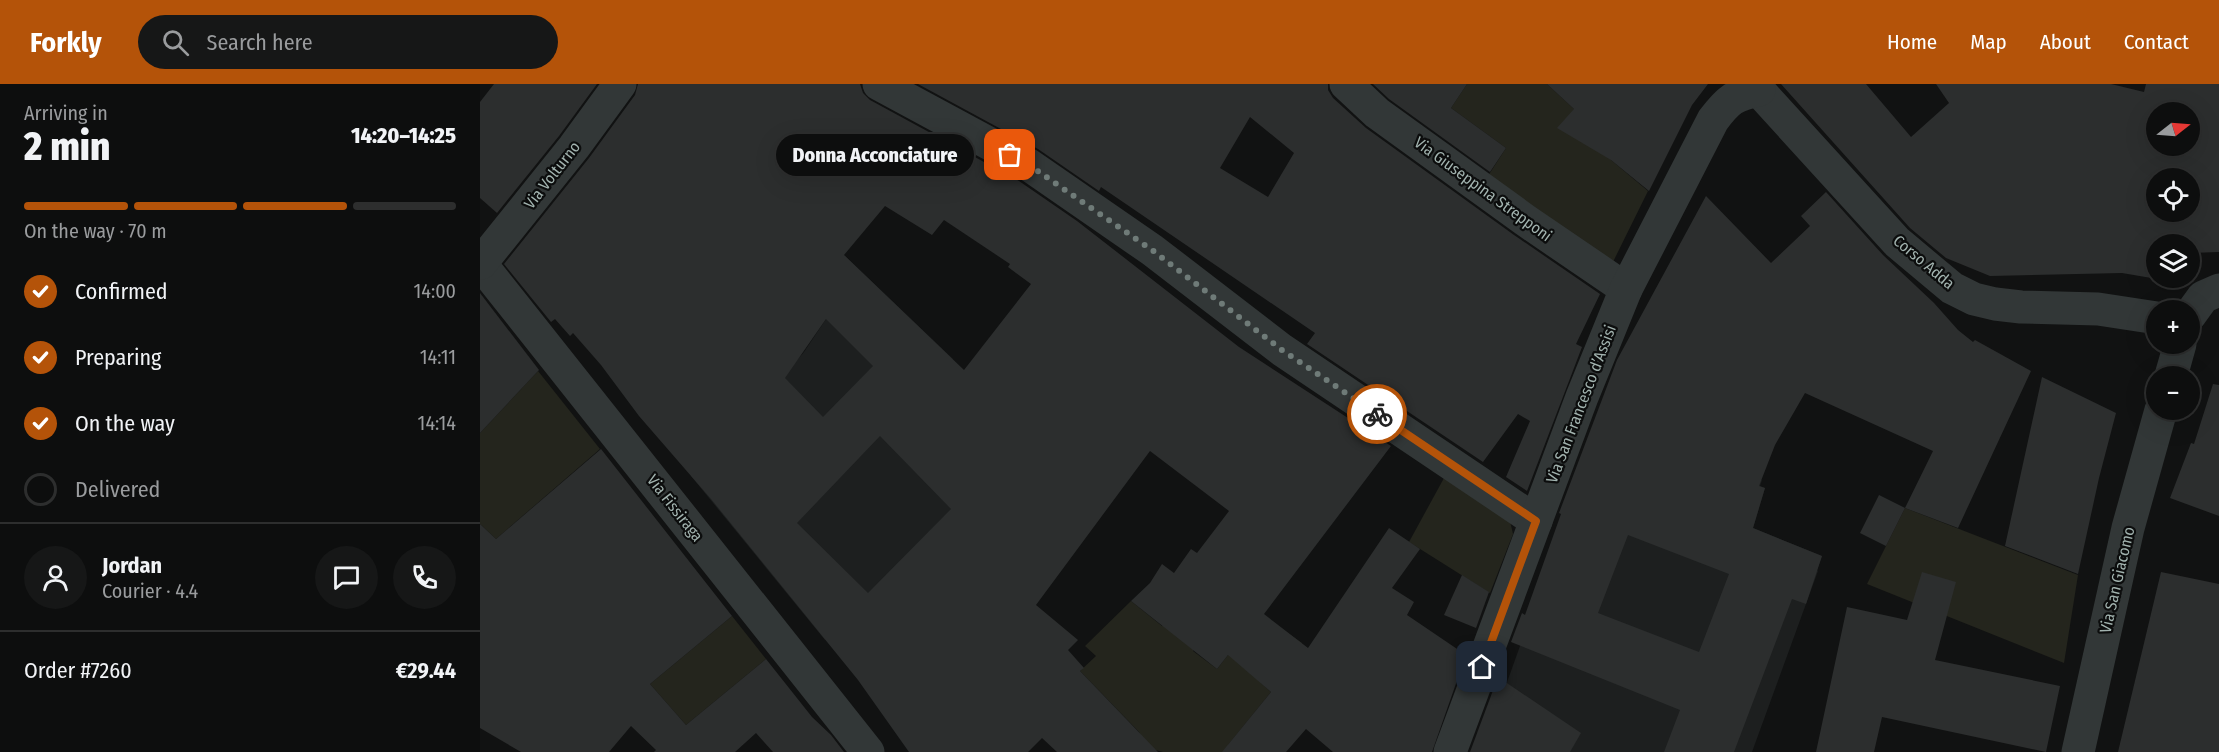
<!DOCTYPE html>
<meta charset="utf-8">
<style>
:root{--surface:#0d0e0e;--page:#161717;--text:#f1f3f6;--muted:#9a9c9e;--line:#2d2e2e;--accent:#b45309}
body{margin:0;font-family:"Fira Sans Condensed",sans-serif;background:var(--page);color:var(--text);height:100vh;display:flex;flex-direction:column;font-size:22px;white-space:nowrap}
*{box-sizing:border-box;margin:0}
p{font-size:20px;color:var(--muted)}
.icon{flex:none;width:33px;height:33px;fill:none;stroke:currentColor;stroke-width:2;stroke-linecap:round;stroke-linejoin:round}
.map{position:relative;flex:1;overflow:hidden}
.panel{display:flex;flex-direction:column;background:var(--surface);width:480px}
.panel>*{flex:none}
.needle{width:39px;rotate:73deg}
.controls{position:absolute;left:1666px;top:18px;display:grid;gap:12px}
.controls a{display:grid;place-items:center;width:54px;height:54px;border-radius:50%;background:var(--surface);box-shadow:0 6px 24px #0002,0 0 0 2px var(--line);font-size:30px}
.pin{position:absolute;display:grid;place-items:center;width:51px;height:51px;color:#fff;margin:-26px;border-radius:12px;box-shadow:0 3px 9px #0006}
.courier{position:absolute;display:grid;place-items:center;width:60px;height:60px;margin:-30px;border:4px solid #b45309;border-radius:50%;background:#fff;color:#222;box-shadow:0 2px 8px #0007}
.bubble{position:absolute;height:42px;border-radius:21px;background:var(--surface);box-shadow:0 6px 24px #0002,0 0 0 2px var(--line);font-size:20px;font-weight:800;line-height:42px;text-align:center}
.headline em{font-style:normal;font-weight:800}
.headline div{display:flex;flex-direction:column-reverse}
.headline{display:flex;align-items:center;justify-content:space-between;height:102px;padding:0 24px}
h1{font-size:39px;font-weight:800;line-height:45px}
.bar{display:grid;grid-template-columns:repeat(4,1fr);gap:9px 6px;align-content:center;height:72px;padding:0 24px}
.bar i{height:8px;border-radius:4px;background:var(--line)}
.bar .current{background:var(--accent)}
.bar p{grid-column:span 4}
.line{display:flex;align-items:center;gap:15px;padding:0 24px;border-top:2px solid var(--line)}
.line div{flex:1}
.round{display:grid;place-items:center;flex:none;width:63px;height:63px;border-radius:32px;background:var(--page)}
ol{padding:0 24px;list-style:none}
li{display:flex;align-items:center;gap:18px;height:66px}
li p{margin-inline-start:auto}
li .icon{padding:6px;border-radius:50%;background:var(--accent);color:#fff;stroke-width:4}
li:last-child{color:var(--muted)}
li i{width:33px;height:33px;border:3px solid var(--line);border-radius:50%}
header{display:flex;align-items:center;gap:36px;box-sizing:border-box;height:84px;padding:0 30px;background:var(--accent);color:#fff}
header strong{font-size:28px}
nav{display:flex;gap:33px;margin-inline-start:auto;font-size:21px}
.search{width:420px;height:54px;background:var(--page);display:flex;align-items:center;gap:15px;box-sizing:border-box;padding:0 21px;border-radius:33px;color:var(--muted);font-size:22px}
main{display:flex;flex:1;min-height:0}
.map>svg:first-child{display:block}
</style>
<header>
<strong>Forkly</strong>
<div class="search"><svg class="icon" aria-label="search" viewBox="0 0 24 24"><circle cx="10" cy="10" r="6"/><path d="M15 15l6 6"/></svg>Search here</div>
<nav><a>Home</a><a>Map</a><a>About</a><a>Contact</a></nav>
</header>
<main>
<section class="panel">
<div class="headline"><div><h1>2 min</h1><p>Arriving in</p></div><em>14:20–14:25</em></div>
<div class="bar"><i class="current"></i><i class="current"></i><i class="current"></i><i></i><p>On the way · 70 m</p></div>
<ol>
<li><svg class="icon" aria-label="check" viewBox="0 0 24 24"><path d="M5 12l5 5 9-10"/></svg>Confirmed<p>14:00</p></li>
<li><svg class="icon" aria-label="check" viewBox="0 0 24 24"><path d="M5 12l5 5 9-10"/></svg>Preparing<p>14:11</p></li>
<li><svg class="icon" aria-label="check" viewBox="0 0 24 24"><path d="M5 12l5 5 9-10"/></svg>On the way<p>14:14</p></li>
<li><i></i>Delivered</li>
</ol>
<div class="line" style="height:108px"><a class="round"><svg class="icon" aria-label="person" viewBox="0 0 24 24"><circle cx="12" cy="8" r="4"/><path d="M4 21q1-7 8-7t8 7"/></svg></a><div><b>Jordan</b><p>Courier · 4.4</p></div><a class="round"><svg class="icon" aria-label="chat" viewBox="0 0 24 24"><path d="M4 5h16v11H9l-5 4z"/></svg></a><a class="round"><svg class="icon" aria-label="phone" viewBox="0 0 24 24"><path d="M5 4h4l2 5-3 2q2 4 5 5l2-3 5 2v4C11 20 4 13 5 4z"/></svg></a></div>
<div class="line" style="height:78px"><div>Order #7260</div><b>€29.44</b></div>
</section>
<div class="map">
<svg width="1739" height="668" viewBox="0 0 1739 668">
<rect width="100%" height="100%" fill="#111212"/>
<!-- built -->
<g fill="#1d1f1f">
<polygon points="364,171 473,275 463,285 539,427 374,525 345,556 211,392 303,292 324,268 346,235 378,202"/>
<polygon points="1227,367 1282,396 1280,402 1285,404 1273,444 1342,472 1337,486 1338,487 1272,668 995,668 1026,601 1049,537"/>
</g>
<!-- green -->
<g fill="#24251d" fill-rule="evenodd">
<polygon points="987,0 1067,0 1094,25 1131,76 1168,107 1131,182 1008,92 1026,64 971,24"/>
<polygon points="58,287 120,365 16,455 0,440 0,349"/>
<polygon points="964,394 1030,437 1033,450 1010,509 929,458"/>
<polygon points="1425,424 1598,491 1584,579 1387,500"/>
<path d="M 721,488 L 822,559 L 807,579 L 781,599 L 791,608 L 748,661 L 757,668 L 683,668 L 668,664 L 659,648 L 600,587 L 616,572 L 605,562 L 651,517 L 682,542 ZM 723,553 L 748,571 L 737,585 L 713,567 Z"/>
<polygon points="252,532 286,575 206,641 170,600"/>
</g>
<!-- building -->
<g fill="#2c2e2e" fill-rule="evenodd">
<polygon points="14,0 117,0 79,52 17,129 0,114 0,18"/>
<path d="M 158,0 L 380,0 L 383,9 L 390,16 L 539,97 L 597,137 L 759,263 L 911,362 L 784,530 L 828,564 L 909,444 L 940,465 L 912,504 L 934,518 L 927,531 L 986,571 L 952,668 L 853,668 L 826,645 L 806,668 L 742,668 L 791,608 L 748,571 L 737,585 L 651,517 L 670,499 L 682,480 L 694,489 L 711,465 L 717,469 L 749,427 L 670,367 L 556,521 L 598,556 L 588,566 L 604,584 L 600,587 L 678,668 L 577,668 L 562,654 L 548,668 L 429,668 L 378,596 L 231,415 L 159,332 L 121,281 L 93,249 L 90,252 L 75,235 L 71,238 L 24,180 L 109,74 L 155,11 ZM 405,122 L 452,151 L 464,136 L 530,180 L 528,183 L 551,200 L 484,286 L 364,171 ZM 346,235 L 393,282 L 343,333 L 305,294 ZM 400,352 L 471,425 L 388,509 L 317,439 Z"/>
<path d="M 438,0 L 848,0 L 848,6 L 853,14 L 886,44 L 1034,151 L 1120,210 L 1096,260 L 1102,263 L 1047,407 L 1026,393 L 1050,337 L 1038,330 L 1003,378 L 827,260 L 835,249 L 621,103 L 619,107 L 558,65 ZM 770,33 L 814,69 L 788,113 L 740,84 Z"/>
<polygon points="893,0 987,0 971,24 1026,64 1010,88 909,15"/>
<polygon points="1067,0 1228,0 1212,21 1169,107 1131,76 1077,44 1094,25"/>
<path d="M 1301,0 L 1386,0 L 1431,53 L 1469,19 L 1456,0 L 1631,0 L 1664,8 L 1666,0 L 1739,0 L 1739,168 L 1710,169 L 1710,160 L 1677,160 L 1677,194 L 1690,194 L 1689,197 L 1642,189 L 1510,192 L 1466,174 L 1430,144 ZM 1677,28 L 1710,28 L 1710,62 L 1677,62 ZM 1677,94 L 1710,94 L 1710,128 L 1677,128 Z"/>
<path d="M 1346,108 L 1403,171 L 1454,219 L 1478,246 L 1493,258 L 1495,256 L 1551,287 L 1478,444 L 1425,424 L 1453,367 L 1325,309 L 1295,361 L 1279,402 L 1285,404 L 1273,444 L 1342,472 L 1326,520 L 1312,515 L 1254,668 L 1184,668 L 1200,626 L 1031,558 L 1042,529 L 1045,531 L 1081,430 L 1079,429 L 1137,276 L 1226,112 L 1291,179 L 1330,142 L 1321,132 ZM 1148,451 L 1249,490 L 1219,568 L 1118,529 Z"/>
<polygon points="0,209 59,286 0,349"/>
<polygon points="1562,293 1636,329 1619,394 1598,490 1525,462"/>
<polygon points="1733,300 1739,301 1739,432 1690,414 1711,359 1714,360"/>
<polygon points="121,365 252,532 170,600 206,641 286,575 332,633 351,651 364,668 293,668 276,649 255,668 174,668 176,666 151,642 129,668 41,668 0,644 0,440 16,455"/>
<polygon points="1399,411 1425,424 1406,462 1380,449"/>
<polygon points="1442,488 1476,498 1455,576 1580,602 1566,668 1402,633 1394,668 1336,668 1367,523 1427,536"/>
<polygon points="1681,488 1739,500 1739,668 1638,668"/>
<polygon points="982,491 1009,508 996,544 964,531"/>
<polygon points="1018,593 1101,649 1090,668 990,668"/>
</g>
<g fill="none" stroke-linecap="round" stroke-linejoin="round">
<!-- minor -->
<g stroke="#323737" stroke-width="33">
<polyline points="399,0 549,81 672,166 802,266 1056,437"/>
<polyline points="866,0 897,29 1045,136 1146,205"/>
<polyline points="1273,0 1417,158 1472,204 1494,215 1515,220 1541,223 1618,225 1677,234"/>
<polyline points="0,179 388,668"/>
<polyline points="1,179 94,63 140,0"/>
<polyline points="1710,231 1723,213 1739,206"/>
<polyline points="1691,292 1700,260"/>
<path d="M 970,668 L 1102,313 L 1146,205 L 1233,36 C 1248,16 1254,11 1279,6"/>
<polyline points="1598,668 1648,444 1681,326"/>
</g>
</g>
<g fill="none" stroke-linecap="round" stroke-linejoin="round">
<!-- done -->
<polyline stroke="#6f7b78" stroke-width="6" stroke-dasharray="0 10.8" points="530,71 549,81 672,166 802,266 897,330"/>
<!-- route -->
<polyline stroke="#b45309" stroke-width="8" points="897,330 1056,437 1002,583"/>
</g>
<g text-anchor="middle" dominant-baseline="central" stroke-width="4.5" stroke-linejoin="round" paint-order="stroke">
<!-- street labels -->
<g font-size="16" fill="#a2b3af" stroke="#0c0d0d">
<text transform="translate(72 91) rotate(-52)">Via Volturno</text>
<text transform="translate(1003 105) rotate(36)">Via Giuseppina Strepponi</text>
<text transform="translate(1444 178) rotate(40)">Corso Adda</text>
<text transform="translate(1101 320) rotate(-69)">Via San Francesco d’Assisi</text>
<text transform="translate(195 424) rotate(52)">Via Fissiraga</text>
<text transform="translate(1637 496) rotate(-77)">Via San Giacomo</text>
</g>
</g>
</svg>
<div class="controls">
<a><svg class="needle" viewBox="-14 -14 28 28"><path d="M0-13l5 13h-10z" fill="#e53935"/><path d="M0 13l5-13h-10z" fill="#9a9c9e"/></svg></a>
<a><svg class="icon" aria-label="locate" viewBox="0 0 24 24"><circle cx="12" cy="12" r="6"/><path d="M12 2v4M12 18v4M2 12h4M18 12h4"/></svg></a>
<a><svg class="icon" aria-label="layers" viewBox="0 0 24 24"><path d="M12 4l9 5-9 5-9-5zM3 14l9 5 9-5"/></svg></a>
<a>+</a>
<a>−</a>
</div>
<div class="pin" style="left:530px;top:71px;background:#ea580c"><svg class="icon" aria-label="bag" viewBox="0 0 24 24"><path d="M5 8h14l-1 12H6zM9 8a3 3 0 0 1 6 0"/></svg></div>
<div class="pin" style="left:1002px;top:583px;background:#1f2937"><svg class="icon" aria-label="home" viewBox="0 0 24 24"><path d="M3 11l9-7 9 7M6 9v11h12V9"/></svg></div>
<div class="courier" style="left:897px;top:330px"><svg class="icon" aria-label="bike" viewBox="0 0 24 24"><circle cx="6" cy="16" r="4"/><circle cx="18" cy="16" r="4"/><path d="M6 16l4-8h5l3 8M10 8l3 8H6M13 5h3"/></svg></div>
<div class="bubble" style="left:296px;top:50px;width:198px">Donna Acconciature</div>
</div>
</main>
